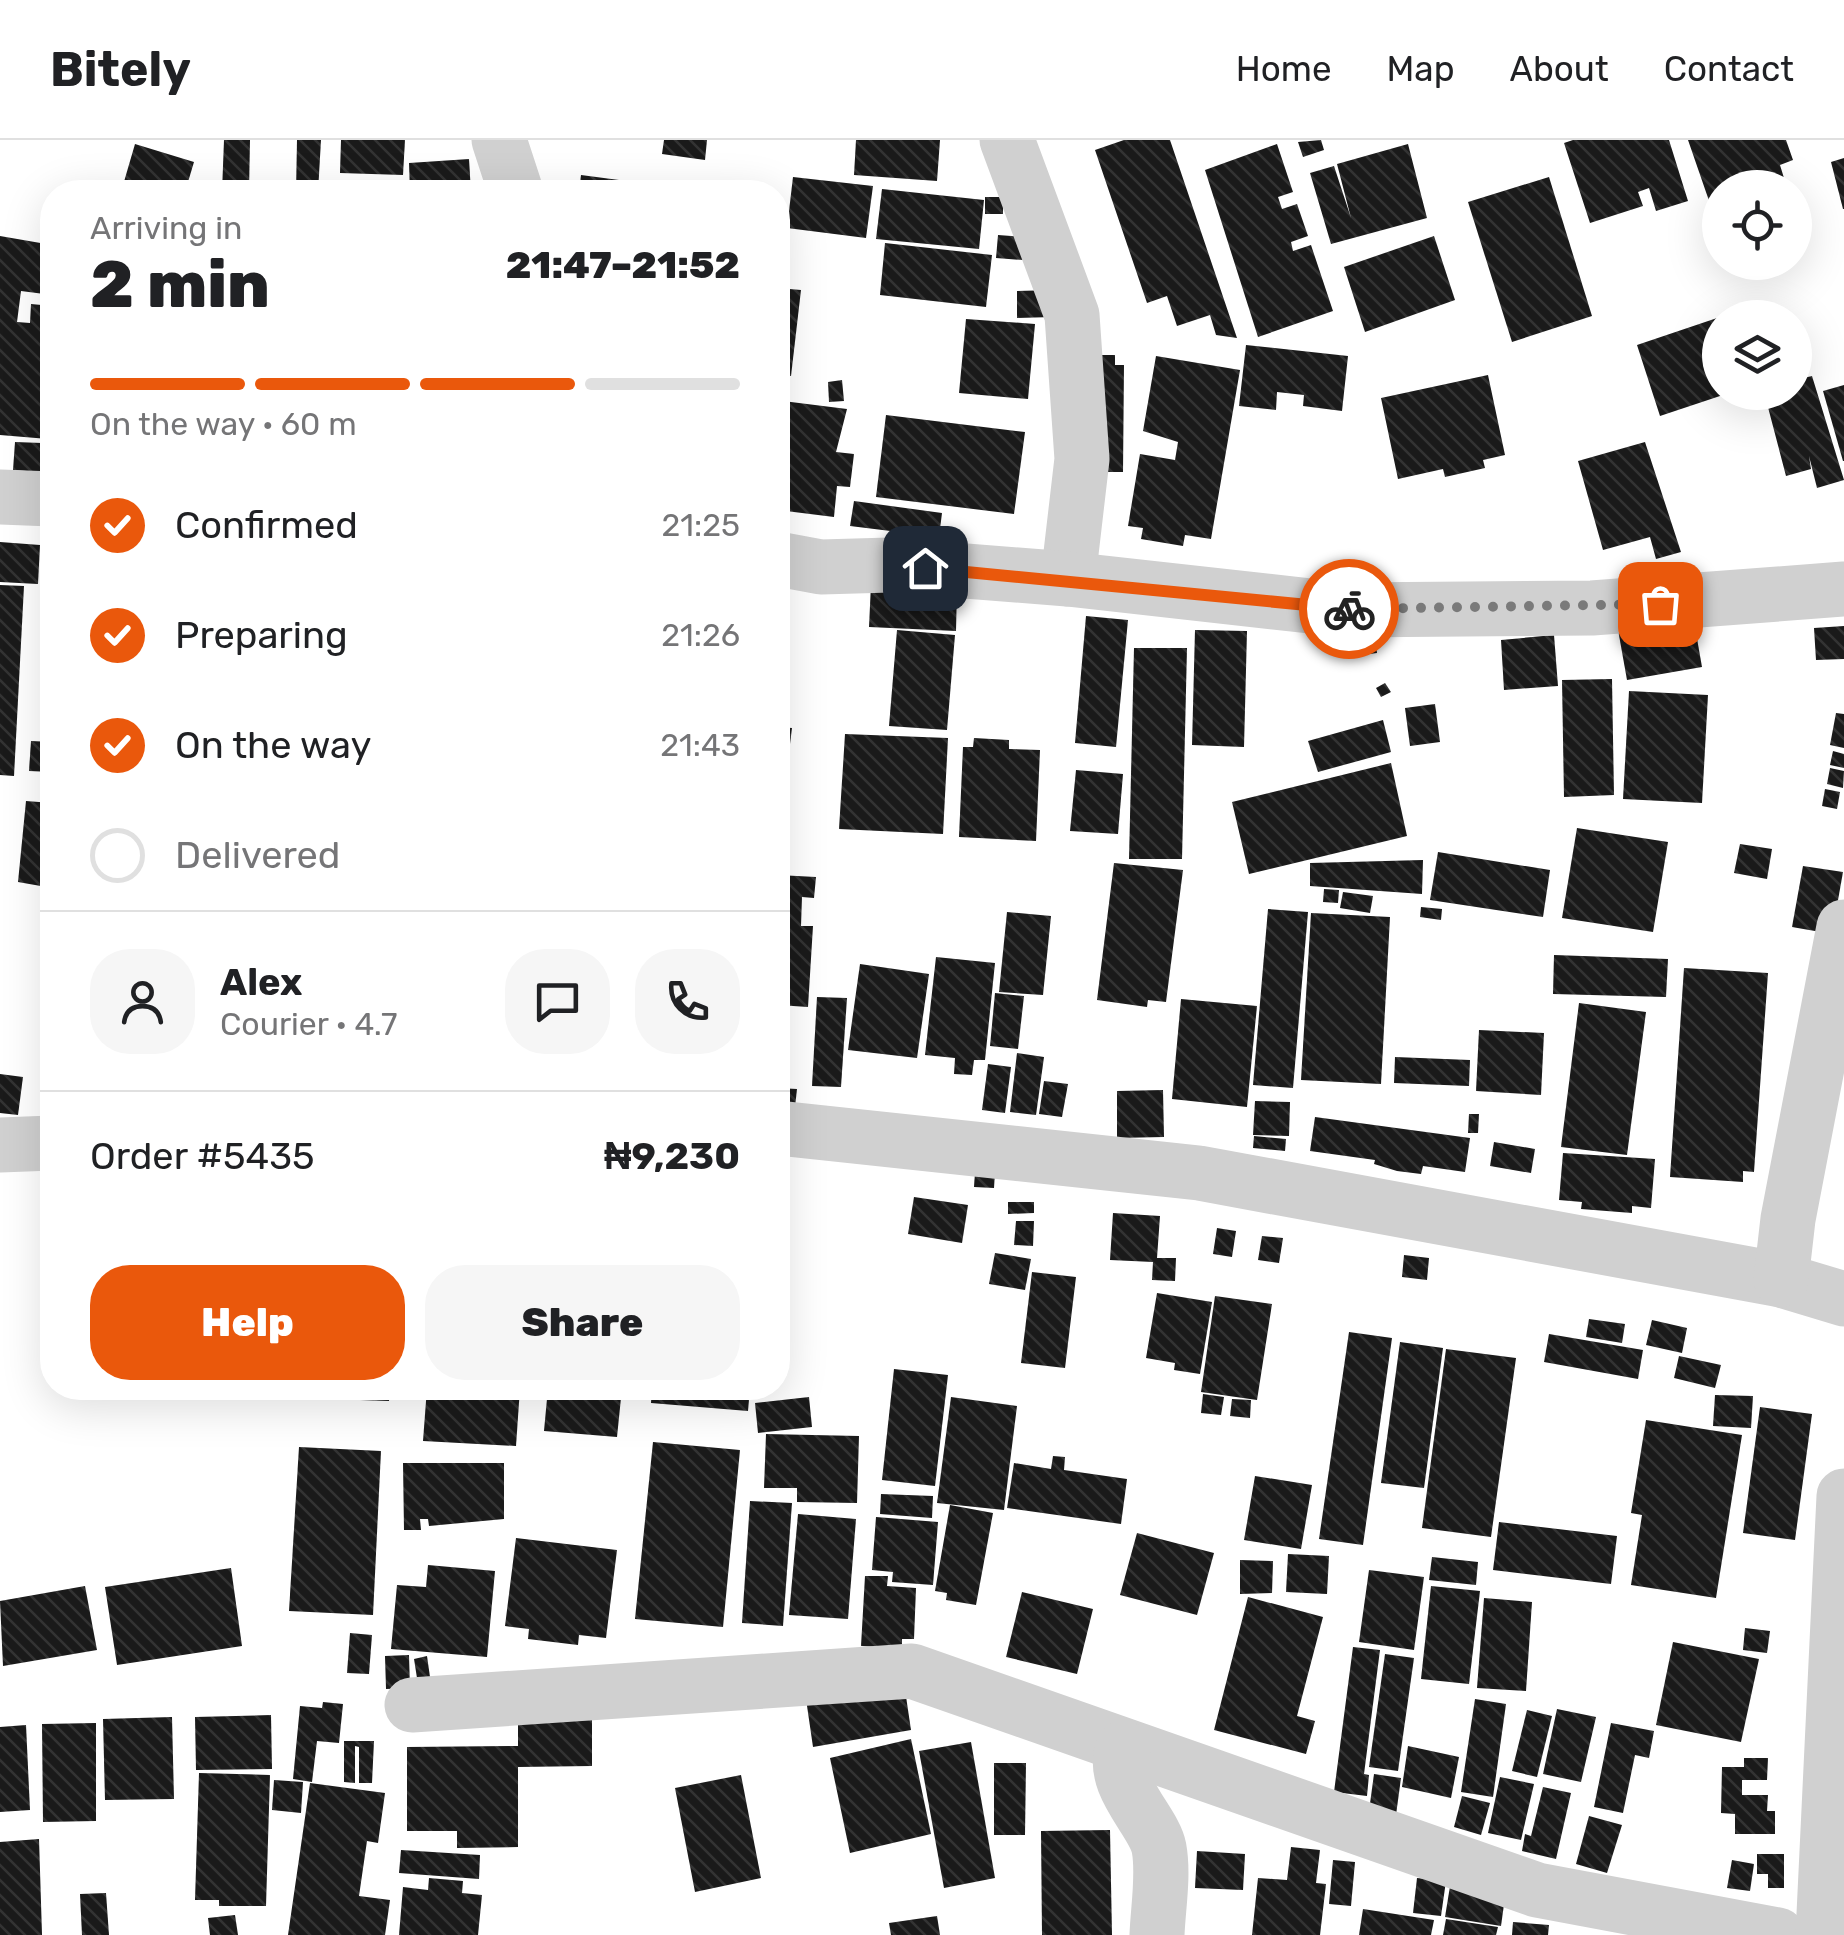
<!DOCTYPE html>
<meta charset="utf-8">
<style>
:root{--surface:#fff;--page:#f6f6f6;--text:#202124;--muted:#757577;--line:#e0e0e0;--accent:#ea580c}
body{margin:0;font-family:Rubik,sans-serif;background:var(--page);color:var(--text);height:100vh;display:flex;flex-direction:column;font-size:38px;white-space:nowrap}
*{box-sizing:border-box;margin:0}
p{font-size:32px;color:var(--muted)}
.icon{flex:none;width:55px;height:55px;fill:none;stroke:currentColor;stroke-width:2;stroke-linecap:round;stroke-linejoin:round}
.map{position:relative;flex:1;overflow:hidden}
.details{position:absolute;left:40px;top:40px;width:750px;height:1220px;display:flex;flex-direction:column;background:var(--surface);border-radius:40px;box-shadow:0 10px 40px #0002}
.details>*{flex:none}
.buttons{position:absolute;left:1702px;top:30px;display:grid;gap:20px}
.buttons a{display:grid;place-items:center;width:110px;height:110px;border-radius:50%;background:var(--surface);box-shadow:0 10px 40px #0002;font-size:50px}
.pin{position:absolute;display:grid;place-items:center;width:85px;height:85px;color:#fff;margin:-42px;border-radius:20px;box-shadow:0 5px 15px #0006}
.courier{position:absolute;display:grid;place-items:center;width:100px;height:100px;margin:-50px;border:8px solid #ea580c;border-radius:50%;background:#fff;color:#222;box-shadow:0 2px 12px #0007}
.head em{font-style:normal;font-weight:800}
.head div{display:flex;flex-direction:column-reverse}
.head{display:flex;align-items:center;justify-content:space-between;height:170px;padding:0 50px}
h1{font-size:65px;font-weight:800;line-height:75px}
.bar{display:grid;grid-template-columns:repeat(4,1fr);gap:15px 10px;align-content:center;height:120px;padding:0 50px}
.bar i{height:12px;border-radius:8px;background:var(--line)}
.bar .selected{background:var(--accent)}
.bar p{grid-column:span 4}
.line{display:flex;align-items:center;gap:25px;padding:0 50px;border-top:2px solid var(--line)}
.line div{flex:1}
.round{display:grid;place-items:center;flex:none;width:105px;height:105px;border-radius:40px;background:var(--page)}
ol{padding:0 50px;list-style:none}
li{display:flex;align-items:center;gap:30px;height:110px}
li p{margin-inline-start:auto}
li .icon{padding:10px;border-radius:50%;background:var(--accent);color:#fff;stroke-width:4}
li:last-child{color:var(--muted)}
li i{width:55px;height:55px;border:5px solid var(--line);border-radius:50%}
.cta{display:flex;gap:20px;margin-top:auto;padding:20px 50px}
.cta a{flex:1;height:115px;border-radius:40px;background:var(--accent);color:#fff;font-size:40px;font-weight:800;line-height:115px;text-align:center}
.cta a+a{background:var(--page);color:var(--text)}
header{display:flex;align-items:center;gap:60px;box-sizing:border-box;height:140px;padding:0 50px;background:var(--surface);border-bottom:2px solid var(--line)}
header strong{font-size:48px}
nav{display:flex;gap:55px;margin-inline-start:auto;font-size:35px}
.map>svg:first-child{display:block}
</style>
<header>
<strong>Bitely</strong>
<nav><a>Home</a><a>Map</a><a>About</a><a>Contact</a></nav>
</header>
<div class="map">
<svg width="1844" height="1795" viewBox="0 0 1844 1795">
<defs>
<pattern id="building-back-hatch" width="6" height="6" patternUnits="userSpaceOnUse" patternTransform="scale(2.5)"><rect width="6" height="6" fill="#1a1a1a"/><path d="M-1 5l2 2M0 0l6 6M5-1l2 2" fill="none" stroke="#333"/></pattern>
</defs>
<rect width="100%" height="100%" fill="#fff"/>
<!-- building -->
<g fill="url(#building-back-hatch)">
<polygon points="224,0 250,0 249,52 222,52"/>
<polygon points="297,0 321,0 318,52 296,52"/>
<polygon points="341,0 405,0 403,35 340,33"/>
<polygon points="664,0 707,0 705,20 662,14"/>
<polygon points="856,0 940,0 937,41 854,35"/>
<polygon points="1124,0 1170,0 1237,198 1216,195 1210,175 1177,186 1167,156 1147,163 1095,10"/>
<polygon points="1321,0 1324,10 1303,17 1298,2"/>
<polygon points="1573,0 1669,0 1688,61 1656,71 1649,48 1638,52 1643,66 1590,83 1564,3"/>
<polygon points="1688,0 1786,0 1793,20 1780,25 1787,48 1720,48 1720,80 1716,81"/>
<polygon points="135,4 194,22 185,52 121,52"/>
<polygon points="1277,4 1293,52 1278,57 1282,69 1297,64 1308,96 1291,102 1293,111 1311,105 1333,171 1258,197 1205,30"/>
<polygon points="1408,4 1427,78 1331,104 1310,33 1334,26 1351,78 1337,24"/>
<polygon points="1844,18 1844,69 1843,69 1831,22"/>
<polygon points="469,19 471,52 410,52 409,23"/>
<polygon points="581,35 695,50 695,52 579,52"/>
<polygon points="793,37 873,46 866,98 787,88"/>
<polygon points="1549,37 1592,176 1512,202 1468,62"/>
<polygon points="882,49 984,60 979,109 876,99"/>
<rect x="985" y="57" width="18" height="17"/>
<polygon points="998,95 1025,97 1023,120 996,118"/>
<polygon points="0,96 52,105 52,155 21,151 17,182 30,183 31,164 52,166 48,299 0,295"/>
<polygon points="1434,96 1455,160 1365,192 1344,127"/>
<polygon points="885,103 992,115 986,167 880,155"/>
<polygon points="778,148 801,150 791,236 778,234"/>
<polygon points="1053,150 1053,177 1017,178 1017,151"/>
<polygon points="1720,177 1720,252 1729,253 1660,276 1637,205"/>
<polygon points="966,179 1035,184 1028,259 959,253"/>
<polygon points="1246,205 1348,216 1342,271 1303,266 1304,255 1277,252 1276,270 1239,266"/>
<polygon points="1093,215 1115,215 1115,225 1124,225 1123,332 1091,332"/>
<polygon points="1156,216 1240,230 1211,399 1185,395 1183,406 1141,399 1143,388 1128,386 1140,314 1175,320 1178,302 1143,291"/>
<polygon points="1488,235 1505,315 1483,320 1485,328 1445,337 1443,329 1398,339 1381,258"/>
<polygon points="1812,236 1844,340 1817,348 1809,316 1811,329 1786,336 1764,252 1795,252 1795,240"/>
<polygon points="842,240 844,261 829,262 828,242"/>
<polygon points="1844,245 1844,321 1843,321 1823,251"/>
<polygon points="783,261 847,269 836,312 854,314 850,347 837,346 834,377 778,370"/>
<polygon points="886,275 1025,292 1014,374 876,357"/>
<polygon points="15,302 42,303 40,332 13,330"/>
<polygon points="1645,302 1681,412 1656,419 1650,397 1603,410 1578,321"/>
<polygon points="854,361 942,373 939,397 850,386"/>
<polygon points="0,402 40,405 38,444 0,442"/>
<polygon points="871,444 905,445 904,457 928,458 929,446 957,448 956,491 869,487"/>
<polygon points="0,445 24,446 14,636 0,635"/>
<polygon points="1692,470 1702,527 1627,540 1617,484"/>
<polygon points="1086,476 1128,480 1116,607 1075,603"/>
<polygon points="1844,486 1844,519 1816,520 1814,488"/>
<polygon points="897,490 955,495 947,590 889,586"/>
<polygon points="1195,490 1247,491 1244,607 1192,605"/>
<polygon points="1374,493 1377,513 1362,515 1360,495"/>
<polygon points="1554,495 1558,546 1504,550 1501,500"/>
<polygon points="1134,508 1187,508 1182,719 1129,719"/>
<polygon points="1612,539 1614,655 1564,657 1562,540"/>
<polygon points="1385,543 1391,552 1381,557 1376,548"/>
<polygon points="1629,551 1708,555 1702,663 1623,659"/>
<polygon points="1435,564 1440,602 1410,606 1405,568"/>
<polygon points="1836,573 1844,574 1844,608 1830,605"/>
<polygon points="1383,580 1391,612 1318,632 1308,601"/>
<polygon points="778,587 792,588 780,683 778,683"/>
<polygon points="845,594 948,598 943,694 839,689"/>
<polygon points="974,598 1009,600 1009,609 1040,610 1036,701 959,697 963,607 973,607"/>
<polygon points="31,601 52,602 52,632 29,631"/>
<polygon points="1833,611 1844,614 1844,628 1830,625"/>
<polygon points="1391,623 1407,696 1249,734 1232,662"/>
<polygon points="1830,628 1844,631 1843,648 1827,644"/>
<polygon points="1076,630 1123,634 1118,694 1070,691"/>
<polygon points="1825,649 1840,652 1837,669 1822,666"/>
<polygon points="26,661 52,663 52,748 18,742"/>
<polygon points="1577,688 1668,702 1653,792 1562,778"/>
<polygon points="1740,704 1772,709 1767,739 1734,733"/>
<polygon points="1438,712 1550,730 1543,777 1430,760"/>
<polygon points="1423,720 1422,754 1310,746 1310,723"/>
<polygon points="1114,723 1183,730 1166,862 1148,860 1147,867 1097,860"/>
<polygon points="1803,726 1843,732 1832,794 1792,787"/>
<polygon points="778,735 816,737 814,758 802,757 801,786 813,786 808,867 778,865"/>
<polygon points="1324,749 1339,750 1338,763 1323,762"/>
<polygon points="1343,752 1373,756 1370,773 1340,768"/>
<polygon points="1421,767 1442,769 1441,780 1420,777"/>
<polygon points="1268,769 1308,772 1293,948 1253,945"/>
<polygon points="1007,772 1051,776 1043,855 999,852"/>
<polygon points="1311,773 1390,777 1381,944 1301,940"/>
<polygon points="1554,815 1668,819 1666,857 1553,854"/>
<polygon points="936,817 995,823 985,920 974,920 972,935 954,934 955,918 925,915"/>
<polygon points="860,824 929,834 917,918 848,910"/>
<polygon points="1684,828 1768,833 1754,1032 1743,1031 1743,1042 1670,1037"/>
<polygon points="995,853 1024,856 1018,909 990,906"/>
<polygon points="817,857 847,858 841,947 812,946"/>
<polygon points="1181,859 1257,866 1247,967 1172,959"/>
<polygon points="1579,863 1646,872 1627,1015 1561,1007"/>
<polygon points="1479,890 1544,893 1541,955 1476,951"/>
<polygon points="1017,913 1044,917 1036,975 1010,972"/>
<polygon points="1395,917 1470,920 1469,946 1394,943"/>
<polygon points="988,924 1011,927 1005,973 982,970"/>
<polygon points="0,934 23,937 18,975 0,973"/>
<polygon points="1044,941 1068,944 1062,977 1039,974"/>
<polygon points="778,948 797,949 794,976 778,974"/>
<polygon points="1163,950 1164,997 1117,998 1117,951"/>
<polygon points="1255,961 1290,962 1289,996 1253,995"/>
<polygon points="1469,974 1479,974 1478,993 1468,993"/>
<polygon points="1315,977 1470,998 1465,1032 1423,1026 1421,1034 1397,1031 1374,1024 1375,1020 1310,1011"/>
<polygon points="1254,996 1286,999 1285,1011 1253,1008"/>
<polygon points="1494,1002 1535,1009 1531,1033 1490,1026"/>
<polygon points="1563,1013 1655,1019 1651,1068 1632,1066 1632,1073 1581,1069 1582,1062 1559,1060"/>
<polygon points="975,1032 995,1033 994,1048 974,1047"/>
<rect x="778" y="1053" width="12" height="22"/>
<polygon points="914,1057 968,1065 962,1103 908,1094"/>
<polygon points="1008,1062 1034,1062 1034,1073 1008,1074"/>
<polygon points="1113,1073 1160,1076 1157,1118 1176,1118 1175,1141 1152,1140 1153,1122 1110,1120"/>
<polygon points="1016,1081 1034,1081 1033,1106 1014,1105"/>
<polygon points="1217,1088 1236,1091 1232,1117 1213,1114"/>
<polygon points="1262,1096 1283,1098 1279,1123 1258,1120"/>
<polygon points="995,1113 1031,1119 1025,1150 989,1144"/>
<polygon points="1404,1115 1429,1118 1427,1140 1402,1137"/>
<polygon points="1032,1132 1076,1137 1065,1228 1021,1223"/>
<polygon points="1157,1153 1212,1162 1200,1234 1174,1230 1175,1223 1146,1218"/>
<polygon points="1215,1156 1272,1164 1257,1260 1201,1252"/>
<polygon points="1589,1179 1625,1184 1622,1203 1586,1197"/>
<polygon points="1652,1180 1687,1188 1682,1213 1646,1205"/>
<polygon points="1349,1192 1392,1198 1363,1405 1319,1399"/>
<polygon points="1549,1194 1643,1210 1638,1239 1544,1222"/>
<polygon points="1400,1202 1443,1208 1424,1348 1381,1343"/>
<polygon points="1446,1209 1516,1218 1491,1397 1422,1388"/>
<polygon points="1679,1216 1721,1225 1715,1248 1674,1238"/>
<polygon points="894,1229 948,1235 935,1346 882,1340"/>
<polygon points="303,1248 390,1248 389,1261 302,1258"/>
<polygon points="427,1248 520,1248 516,1306 423,1301"/>
<polygon points="548,1248 622,1248 617,1297 544,1291"/>
<polygon points="652,1248 750,1248 748,1271 651,1263"/>
<polygon points="1203,1254 1224,1257 1221,1275 1201,1273"/>
<polygon points="1715,1255 1753,1256 1751,1288 1713,1286"/>
<polygon points="809,1257 812,1287 758,1293 755,1263"/>
<polygon points="951,1257 1017,1266 1004,1370 937,1363"/>
<polygon points="1232,1259 1251,1260 1250,1278 1230,1276"/>
<polygon points="1760,1267 1812,1274 1795,1400 1743,1393"/>
<polygon points="1646,1280 1742,1295 1716,1458 1631,1445 1642,1375 1631,1373"/>
<polygon points="766,1294 859,1296 857,1363 797,1362 797,1348 764,1348"/>
<polygon points="653,1302 740,1310 723,1487 635,1479"/>
<polygon points="299,1307 381,1311 373,1475 289,1471"/>
<polygon points="1053,1316 1065,1317 1064,1330 1127,1339 1121,1384 1007,1368 1014,1323 1051,1329"/>
<polygon points="403,1323 504,1323 504,1379 429,1386 428,1379 420,1379 421,1390 404,1390"/>
<polygon points="1255,1336 1312,1345 1301,1409 1244,1400"/>
<polygon points="881,1354 933,1356 932,1378 880,1374"/>
<polygon points="750,1361 792,1363 783,1486 742,1483"/>
<polygon points="950,1365 993,1373 976,1465 946,1460 947,1453 935,1451"/>
<polygon points="798,1374 856,1379 848,1479 789,1475"/>
<polygon points="876,1377 938,1382 933,1445 892,1442 893,1432 872,1430"/>
<polygon points="1499,1382 1617,1396 1611,1444 1493,1430"/>
<polygon points="1137,1393 1214,1413 1197,1475 1120,1455"/>
<polygon points="516,1398 617,1410 606,1498 579,1495 578,1505 528,1499 529,1489 505,1486"/>
<polygon points="1288,1414 1329,1416 1327,1454 1286,1452"/>
<polygon points="1432,1417 1478,1422 1476,1445 1429,1440"/>
<polygon points="1240,1420 1273,1421 1272,1453 1240,1454"/>
<polygon points="428,1425 495,1431 487,1517 391,1509 397,1445 426,1447"/>
<polygon points="231,1428 242,1506 117,1525 105,1447"/>
<polygon points="1369,1430 1424,1437 1414,1510 1359,1502"/>
<polygon points="865,1436 888,1436 887,1446 916,1448 914,1499 902,1499 902,1508 861,1506"/>
<polygon points="85,1446 97,1510 3,1526 0,1461"/>
<polygon points="1431,1446 1480,1451 1469,1544 1421,1539"/>
<polygon points="1022,1452 1093,1469 1077,1534 1006,1517"/>
<polygon points="1248,1457 1323,1477 1297,1576 1315,1581 1306,1614 1214,1590"/>
<polygon points="1484,1458 1532,1462 1526,1551 1477,1548"/>
<polygon points="1745,1488 1770,1491 1767,1513 1743,1510"/>
<polygon points="350,1493 372,1495 369,1534 347,1533"/>
<polygon points="1673,1502 1759,1519 1741,1602 1656,1585"/>
<polygon points="1353,1507 1380,1510 1364,1634 1369,1635 1367,1656 1334,1652"/>
<polygon points="1385,1514 1414,1518 1398,1631 1369,1627"/>
<polygon points="409,1515 410,1548 386,1549 385,1516"/>
<polygon points="427,1516 430,1537 417,1538 414,1519"/>
<polygon points="904,1543 911,1590 813,1607 806,1559"/>
<polygon points="1475,1559 1506,1564 1493,1657 1461,1652"/>
<polygon points="323,1562 343,1564 339,1603 317,1601 312,1642 293,1639 300,1566 322,1568"/>
<polygon points="1557,1569 1596,1577 1581,1642 1543,1634"/>
<polygon points="1527,1570 1552,1576 1537,1637 1512,1631"/>
<polygon points="271,1575 272,1629 196,1630 195,1577"/>
<polygon points="172,1577 174,1659 105,1660 103,1579"/>
<polygon points="592,1580 592,1626 518,1627 518,1707 457,1708 457,1691 407,1691 407,1607 518,1606 518,1581"/>
<polygon points="96,1583 96,1681 43,1682 42,1584"/>
<polygon points="1611,1583 1654,1591 1649,1618 1635,1615 1623,1673 1594,1667"/>
<polygon points="26,1585 30,1670 0,1672 0,1587"/>
<polygon points="911,1599 931,1694 850,1713 830,1618"/>
<polygon points="344,1601 374,1601 372,1643 359,1643 359,1607 355,1606 355,1643 344,1642"/>
<polygon points="971,1602 995,1738 944,1748 919,1611"/>
<polygon points="1408,1606 1459,1617 1451,1658 1402,1647"/>
<polygon points="1744,1618 1768,1618 1767,1640 1742,1640 1742,1655 1768,1655 1767,1671 1775,1671 1775,1694 1735,1694 1735,1674 1721,1673 1722,1627 1744,1627"/>
<polygon points="994,1623 1026,1623 1025,1695 994,1695"/>
<polygon points="199,1633 270,1635 266,1766 219,1766 219,1760 195,1760"/>
<polygon points="1374,1634 1401,1638 1396,1675 1369,1671"/>
<polygon points="741,1635 761,1738 695,1752 675,1648"/>
<polygon points="1500,1637 1534,1644 1521,1700 1488,1693"/>
<polygon points="274,1640 303,1642 301,1673 272,1670"/>
<polygon points="310,1643 385,1653 378,1703 367,1701 359,1756 390,1760 385,1795 288,1795"/>
<polygon points="1543,1647 1571,1653 1556,1719 1522,1711 1525,1694 1531,1696"/>
<polygon points="1462,1656 1490,1663 1481,1695 1454,1687"/>
<polygon points="1589,1676 1622,1685 1607,1733 1576,1724"/>
<polygon points="1110,1690 1112,1795 1042,1795 1041,1691"/>
<polygon points="39,1699 42,1795 0,1795 0,1702"/>
<polygon points="1291,1707 1320,1710 1316,1743 1326,1744 1320,1795 1252,1795 1258,1738 1287,1740"/>
<polygon points="401,1710 480,1715 479,1739 399,1733"/>
<polygon points="1197,1711 1245,1714 1243,1750 1195,1748"/>
<polygon points="1757,1714 1784,1714 1784,1748 1768,1748 1768,1734 1757,1734"/>
<polygon points="1333,1720 1355,1722 1351,1766 1329,1764"/>
<polygon points="1732,1720 1754,1724 1750,1751 1727,1748"/>
<polygon points="429,1738 463,1741 462,1753 482,1755 478,1795 399,1795 403,1747 428,1750"/>
<polygon points="1417,1738 1446,1741 1441,1776 1413,1773"/>
<polygon points="1451,1740 1506,1750 1501,1786 1445,1777"/>
<polygon points="106,1753 109,1795 82,1795 80,1754"/>
<polygon points="1363,1769 1434,1780 1431,1795 1359,1795"/>
<polygon points="235,1775 238,1795 210,1795 208,1778"/>
<polygon points="937,1776 940,1795 891,1795 889,1783"/>
<polygon points="1446,1779 1498,1787 1496,1795 1443,1795"/>
<polygon points="1513,1782 1549,1785 1548,1795 1512,1795"/>
</g>
<g fill="none" stroke-linecap="round" stroke-linejoin="round">
<!-- minor -->
<g stroke="#d0d0d0" stroke-width="55">
<polyline points="499,0 516,52"/>
<polyline points="1007,0 1072,175 1082,319 1068,439"/>
<polyline points="0,357 52,359"/>
<polyline points="778,419 821,427 890,425 1068,439 1346,470 1592,468 1844,449"/>
<polyline points="778,988 1199,1033 1781,1140 1844,1159"/>
<polyline points="0,1005 52,1003"/>
<polyline points="1781,1140 1788,1079 1844,787"/>
<polyline points="412,1565 912,1531 1537,1750 1778,1795"/>
<path d="M 1123,1608 C 1109,1644 1154,1681 1159,1708 C 1164,1735 1158,1768 1157,1795"/>
<polyline points="1823,1795 1844,1356"/>
</g>
</g>
<g fill="none" stroke-linecap="round" stroke-linejoin="round">
<!-- done -->
<polyline stroke="#7a7a7a" stroke-width="10" stroke-dasharray="0 18" points="1349,469 1660,464"/>
<!-- route -->
<polyline stroke="#ea580c" stroke-width="12" points="925,428 1349,469"/>
</g>
</svg>
<div class="buttons">
<a><svg class="icon" aria-label="locate" viewBox="0 0 24 24"><circle cx="12" cy="12" r="6"/><path d="M12 2v4M12 18v4M2 12h4M18 12h4"/></svg></a>
<a><svg class="icon" aria-label="layers" viewBox="0 0 24 24"><path d="M12 4l9 5-9 5-9-5zM3 14l9 5 9-5"/></svg></a>
</div>
<div class="pin" style="left:1660px;top:464px;background:#ea580c"><svg class="icon" aria-label="bag" viewBox="0 0 24 24"><path d="M5 8h14l-1 12H6zM9 8a3 3 0 0 1 6 0"/></svg></div>
<div class="pin" style="left:925px;top:428px;background:#1f2937"><svg class="icon" aria-label="home" viewBox="0 0 24 24"><path d="M3 11l9-7 9 7M6 9v11h12V9"/></svg></div>
<div class="courier" style="left:1349px;top:469px"><svg class="icon" aria-label="bike" viewBox="0 0 24 24"><circle cx="6" cy="16" r="4"/><circle cx="18" cy="16" r="4"/><path d="M6 16l4-8h5l3 8M10 8l3 8H6M13 5h3"/></svg></div>
<section class="details">
<div class="head"><div><h1>2 min</h1><p>Arriving in</p></div><em>21:47–21:52</em></div>
<div class="bar"><i class="selected"></i><i class="selected"></i><i class="selected"></i><i></i><p>On the way · 60 m</p></div>
<ol>
<li><svg class="icon" aria-label="check" viewBox="0 0 24 24"><path d="M5 12l5 5 9-10"/></svg>Confirmed<p>21:25</p></li>
<li><svg class="icon" aria-label="check" viewBox="0 0 24 24"><path d="M5 12l5 5 9-10"/></svg>Preparing<p>21:26</p></li>
<li><svg class="icon" aria-label="check" viewBox="0 0 24 24"><path d="M5 12l5 5 9-10"/></svg>On the way<p>21:43</p></li>
<li><i></i>Delivered</li>
</ol>
<div class="line" style="height:180px"><a class="round"><svg class="icon" aria-label="person" viewBox="0 0 24 24"><circle cx="12" cy="8" r="4"/><path d="M4 21q1-7 8-7t8 7"/></svg></a><div><b>Alex</b><p>Courier · 4.7</p></div><a class="round"><svg class="icon" aria-label="chat" viewBox="0 0 24 24"><path d="M4 5h16v11H9l-5 4z"/></svg></a><a class="round"><svg class="icon" aria-label="phone" viewBox="0 0 24 24"><path d="M5 4h4l2 5-3 2q2 4 5 5l2-3 5 2v4C11 20 4 13 5 4z"/></svg></a></div>
<div class="line" style="height:130px"><div>Order #5435</div><b>₦9,230</b></div>
<div class="cta"><a>Help</a><a>Share</a></div>
</section>
</div>
